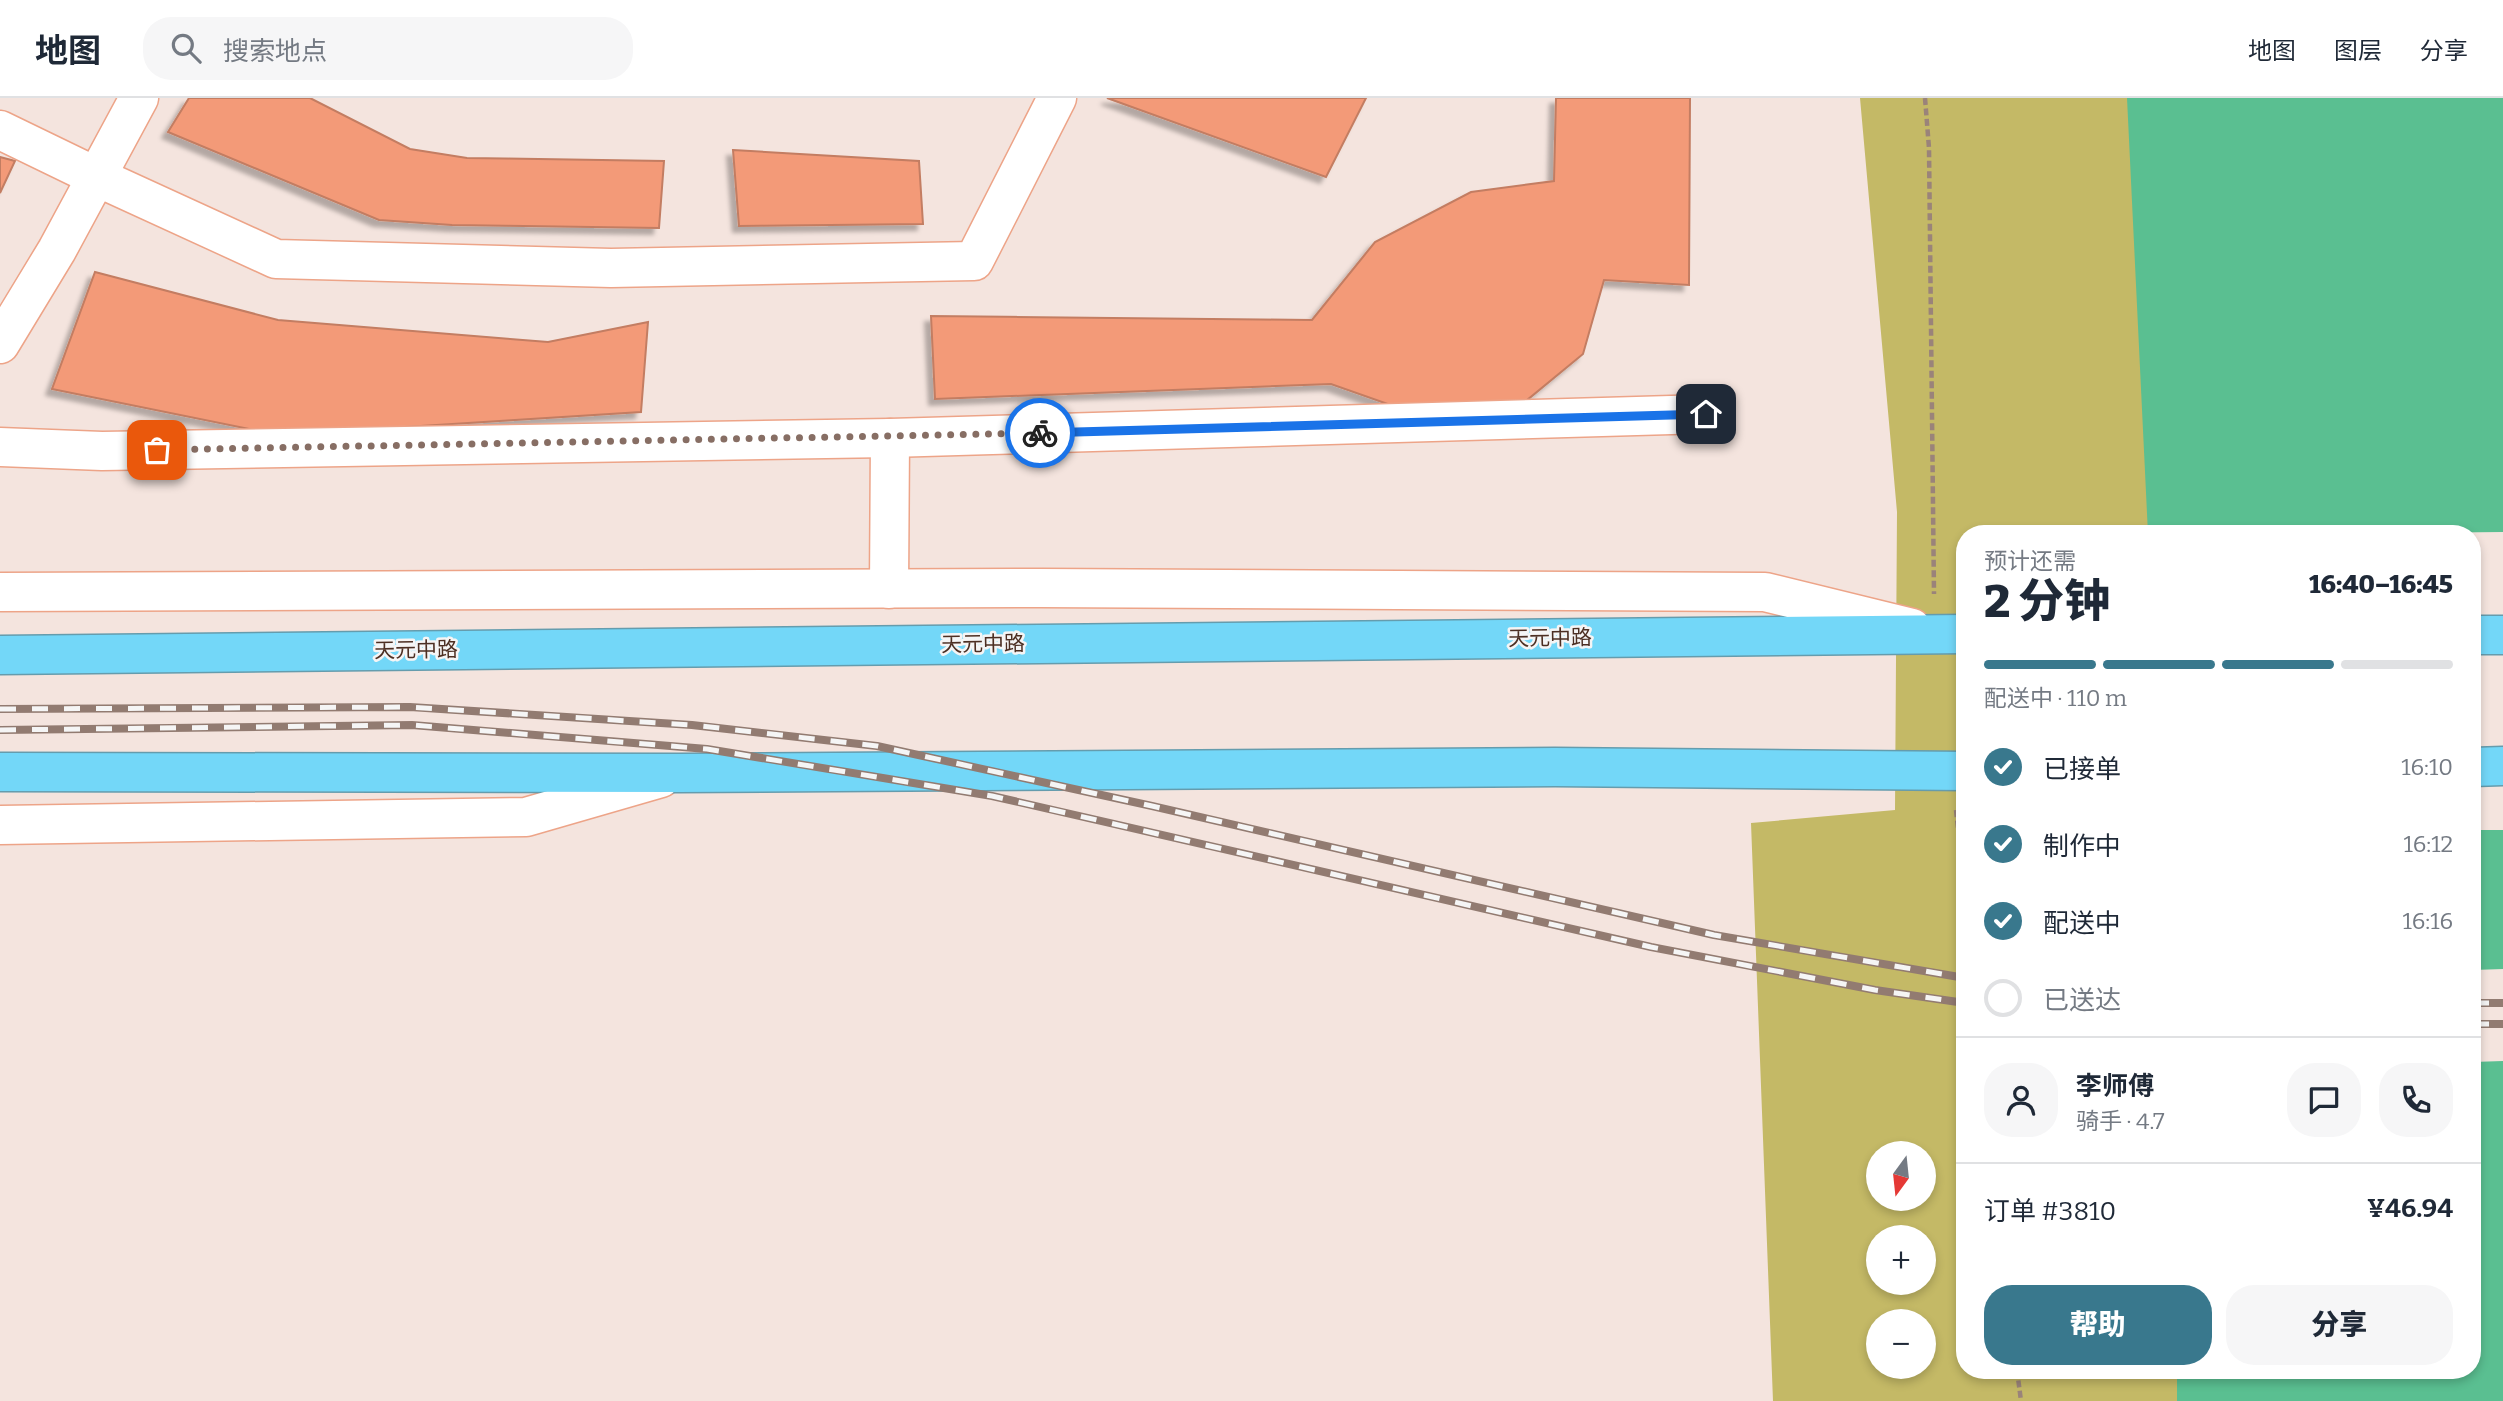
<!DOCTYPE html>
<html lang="zh">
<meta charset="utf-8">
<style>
:root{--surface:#fff;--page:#f6f6f7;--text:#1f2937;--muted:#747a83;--line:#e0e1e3;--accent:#39788d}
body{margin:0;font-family:Bitter,"Noto Sans SC",serif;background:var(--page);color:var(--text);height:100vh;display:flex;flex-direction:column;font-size:26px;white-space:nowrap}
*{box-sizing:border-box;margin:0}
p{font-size:23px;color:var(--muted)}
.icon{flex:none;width:38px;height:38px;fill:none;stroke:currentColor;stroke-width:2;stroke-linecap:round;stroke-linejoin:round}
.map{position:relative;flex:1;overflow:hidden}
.sheet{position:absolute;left:1956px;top:427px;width:525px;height:854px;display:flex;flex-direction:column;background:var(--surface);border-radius:28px;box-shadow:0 4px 10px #0003}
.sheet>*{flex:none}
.needle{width:46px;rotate:195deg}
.tools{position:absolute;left:1866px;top:1043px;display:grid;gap:14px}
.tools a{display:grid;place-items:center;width:70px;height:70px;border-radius:50%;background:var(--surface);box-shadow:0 4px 10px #0003;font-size:35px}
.pin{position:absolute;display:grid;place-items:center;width:60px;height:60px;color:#fff;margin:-30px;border-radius:14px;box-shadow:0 4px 10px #0006}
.courier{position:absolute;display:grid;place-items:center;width:70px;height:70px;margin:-35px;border:5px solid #1a73e8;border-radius:50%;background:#fff;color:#222;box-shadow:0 2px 9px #0007}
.summary em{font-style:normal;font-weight:800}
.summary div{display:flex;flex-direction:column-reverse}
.summary{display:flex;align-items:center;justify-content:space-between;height:119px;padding:0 28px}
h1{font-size:46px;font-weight:800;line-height:52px}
.bar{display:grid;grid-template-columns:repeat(4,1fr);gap:10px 7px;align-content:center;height:84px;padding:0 28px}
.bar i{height:9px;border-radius:5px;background:var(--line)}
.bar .active{background:var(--accent)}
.bar p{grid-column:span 4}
.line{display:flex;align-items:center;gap:18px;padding:0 28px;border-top:2px solid var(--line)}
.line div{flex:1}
.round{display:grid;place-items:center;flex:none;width:74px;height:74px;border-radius:28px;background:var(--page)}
ol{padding:0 28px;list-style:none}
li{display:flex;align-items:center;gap:21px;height:77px}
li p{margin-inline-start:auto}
li .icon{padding:7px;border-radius:50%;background:var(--accent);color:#fff;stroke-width:4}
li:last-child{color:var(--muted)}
li i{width:38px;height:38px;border:4px solid var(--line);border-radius:50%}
.button{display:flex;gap:14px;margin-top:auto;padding:14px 28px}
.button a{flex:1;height:80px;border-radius:28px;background:var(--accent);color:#fff;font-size:28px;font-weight:800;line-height:80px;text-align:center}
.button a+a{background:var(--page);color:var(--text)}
header{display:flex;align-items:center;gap:42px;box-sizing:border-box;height:98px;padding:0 35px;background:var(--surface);border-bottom:2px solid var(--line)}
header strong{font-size:33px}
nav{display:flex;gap:38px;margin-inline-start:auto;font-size:24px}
.search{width:490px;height:63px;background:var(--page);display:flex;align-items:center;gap:18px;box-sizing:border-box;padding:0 24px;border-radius:28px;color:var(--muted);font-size:26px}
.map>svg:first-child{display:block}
</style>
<header>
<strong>地图</strong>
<div class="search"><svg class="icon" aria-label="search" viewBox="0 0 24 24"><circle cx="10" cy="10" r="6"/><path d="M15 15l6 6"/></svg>搜索地点</div>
<nav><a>地图</a><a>图层</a><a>分享</a></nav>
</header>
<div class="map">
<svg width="2503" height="1303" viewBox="0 0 2503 1303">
<defs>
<filter id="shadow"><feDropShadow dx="-6" dy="6" stdDeviation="2" flood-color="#0004"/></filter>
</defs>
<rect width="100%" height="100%" fill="#f4e4de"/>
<!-- green -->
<path fill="#c4b966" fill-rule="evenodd" d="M 1860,0 L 2503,0 L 2503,1303 L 1773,1303 L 1751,725 L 1895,712 L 1897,414 ZM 1965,436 L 2473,436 L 2473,1272 L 1965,1272 ZM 1878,1055 L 1923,1055 L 1923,1101 L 1878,1101 ZM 1878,1139 L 1923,1139 L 1923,1185 L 1878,1185 ZM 1878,1223 L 1923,1223 L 1923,1269 L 1878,1269 Z"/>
<!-- water -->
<polygon fill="#5abf91" points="2127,0 2503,0 2503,1303 2177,1303 2177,1272 2473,1272 2473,436 2148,436"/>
<!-- pier -->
<g fill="#f4e4de">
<polygon points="2503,434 2503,732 2473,732 2473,436 2304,436"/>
<polygon points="2503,871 2503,963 2473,964 2473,872"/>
</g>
<!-- building -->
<g fill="#f39a78" stroke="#c37d62" stroke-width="2" filter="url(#shadow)">
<polygon points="189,0 310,0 410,51 467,60 664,63 659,130 452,127 379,122 168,34"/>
<polygon points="1107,0 1366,0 1326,79"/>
<polygon points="1556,0 1690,0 1689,187 1604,182 1583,256 1521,307 1436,323 1331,286 935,301 931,218 1312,222 1375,144 1471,94 1554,83"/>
<polygon points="733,52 919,63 923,126 739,128"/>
<polygon points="0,59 15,63 0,95"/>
<polygon points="95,174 278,222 548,244 648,224 641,314 279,337 52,291"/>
</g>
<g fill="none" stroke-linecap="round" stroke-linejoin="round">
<defs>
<g id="minor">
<polyline points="0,32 97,79 276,161 611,170 974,163 1057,0"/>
<polyline points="0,246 57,152 139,0"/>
<polyline points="0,349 102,353 890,340 1706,316"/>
<polyline points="889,491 890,340"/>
<polyline points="0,494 1041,490 1765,494 1912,530"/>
<polyline points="0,727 526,719 661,680"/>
</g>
<g id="highway">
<polyline points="2473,537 2503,537"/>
<polyline points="0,557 1965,536"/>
<polyline points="2473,669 2503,668"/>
<polyline points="0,674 678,675 1555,669 1965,673"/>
</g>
</defs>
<!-- minor casing -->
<use href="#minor" stroke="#eda488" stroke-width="41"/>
<!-- highway casing -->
<use href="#highway" stroke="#659cad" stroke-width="41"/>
<!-- path -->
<g stroke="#9a837a" stroke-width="4.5" stroke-dasharray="7 3.5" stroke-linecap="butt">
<polyline points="1925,0 1929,50 1934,496"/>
<polyline points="1956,712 1965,794"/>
<polyline points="2017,1272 2021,1303"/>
</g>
<!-- minor -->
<use href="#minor" stroke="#fff" stroke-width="38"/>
<!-- highway -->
<use href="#highway" stroke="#73d7f8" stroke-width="38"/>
<defs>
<g id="rail">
<polyline points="0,611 410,609 692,627 877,648 1152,708 1714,837 1965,880"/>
<polyline points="0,632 412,627 707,651 992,698 1651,849 1875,892 1965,905"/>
<polyline points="2473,905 2503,905"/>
<polyline points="2473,926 2503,926"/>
</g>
</defs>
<!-- rail casing -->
<use href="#rail" stroke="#927b71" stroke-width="8"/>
<!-- rail -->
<use href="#rail" stroke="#f5f5f5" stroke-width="5" stroke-dasharray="16" stroke-linecap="butt"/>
</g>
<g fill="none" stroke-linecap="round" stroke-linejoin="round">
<!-- done -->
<polyline stroke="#876e64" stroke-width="7" stroke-dasharray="0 12.6" points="157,352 1040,335"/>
<!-- route -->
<polyline stroke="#1a73e8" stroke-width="9" points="1040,335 1706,316"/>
</g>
<g text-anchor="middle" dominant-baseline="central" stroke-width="5" stroke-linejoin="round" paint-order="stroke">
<!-- street labels -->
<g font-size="21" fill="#4c2f23" stroke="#f5f5f5">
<text transform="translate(1550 540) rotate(-1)">天元中路</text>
<text transform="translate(983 546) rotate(-1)">天元中路</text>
<text transform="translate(416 552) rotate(-1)">天元中路</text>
</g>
</g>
</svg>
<div class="tools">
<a><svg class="needle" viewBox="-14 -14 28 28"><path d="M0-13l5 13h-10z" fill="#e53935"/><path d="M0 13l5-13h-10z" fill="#747a83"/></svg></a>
<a>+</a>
<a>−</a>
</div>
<div class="pin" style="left:157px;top:352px;background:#ea580c"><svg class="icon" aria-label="bag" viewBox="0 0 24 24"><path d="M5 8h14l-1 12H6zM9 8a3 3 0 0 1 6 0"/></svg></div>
<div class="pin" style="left:1706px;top:316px;background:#1f2937"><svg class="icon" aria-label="home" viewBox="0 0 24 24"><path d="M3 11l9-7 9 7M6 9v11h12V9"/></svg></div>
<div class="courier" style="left:1040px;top:335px"><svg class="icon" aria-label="bike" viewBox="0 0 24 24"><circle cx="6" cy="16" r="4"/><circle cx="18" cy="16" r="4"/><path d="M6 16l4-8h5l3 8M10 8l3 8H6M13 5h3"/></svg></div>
<section class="sheet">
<div class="summary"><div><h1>2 分钟</h1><p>预计还需</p></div><em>16:40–16:45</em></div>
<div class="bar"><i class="active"></i><i class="active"></i><i class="active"></i><i></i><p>配送中 · 110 m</p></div>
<ol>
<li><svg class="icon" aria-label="check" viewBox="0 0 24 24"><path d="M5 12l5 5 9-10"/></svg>已接单<p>16:10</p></li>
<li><svg class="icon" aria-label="check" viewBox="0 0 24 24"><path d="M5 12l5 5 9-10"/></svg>制作中<p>16:12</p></li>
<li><svg class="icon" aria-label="check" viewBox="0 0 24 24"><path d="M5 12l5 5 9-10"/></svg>配送中<p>16:16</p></li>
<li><i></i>已送达</li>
</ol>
<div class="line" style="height:126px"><a class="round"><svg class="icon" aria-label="person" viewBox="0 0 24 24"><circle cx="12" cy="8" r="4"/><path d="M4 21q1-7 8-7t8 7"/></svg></a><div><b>李师傅</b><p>骑手 · 4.7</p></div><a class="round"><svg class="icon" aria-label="chat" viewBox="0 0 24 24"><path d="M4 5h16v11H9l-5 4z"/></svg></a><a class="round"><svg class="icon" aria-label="phone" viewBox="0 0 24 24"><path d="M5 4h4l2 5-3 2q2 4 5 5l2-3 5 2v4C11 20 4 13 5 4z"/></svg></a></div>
<div class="line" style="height:91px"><div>订单 #3810</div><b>¥46.94</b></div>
<div class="button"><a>帮助</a><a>分享</a></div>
</section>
</div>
